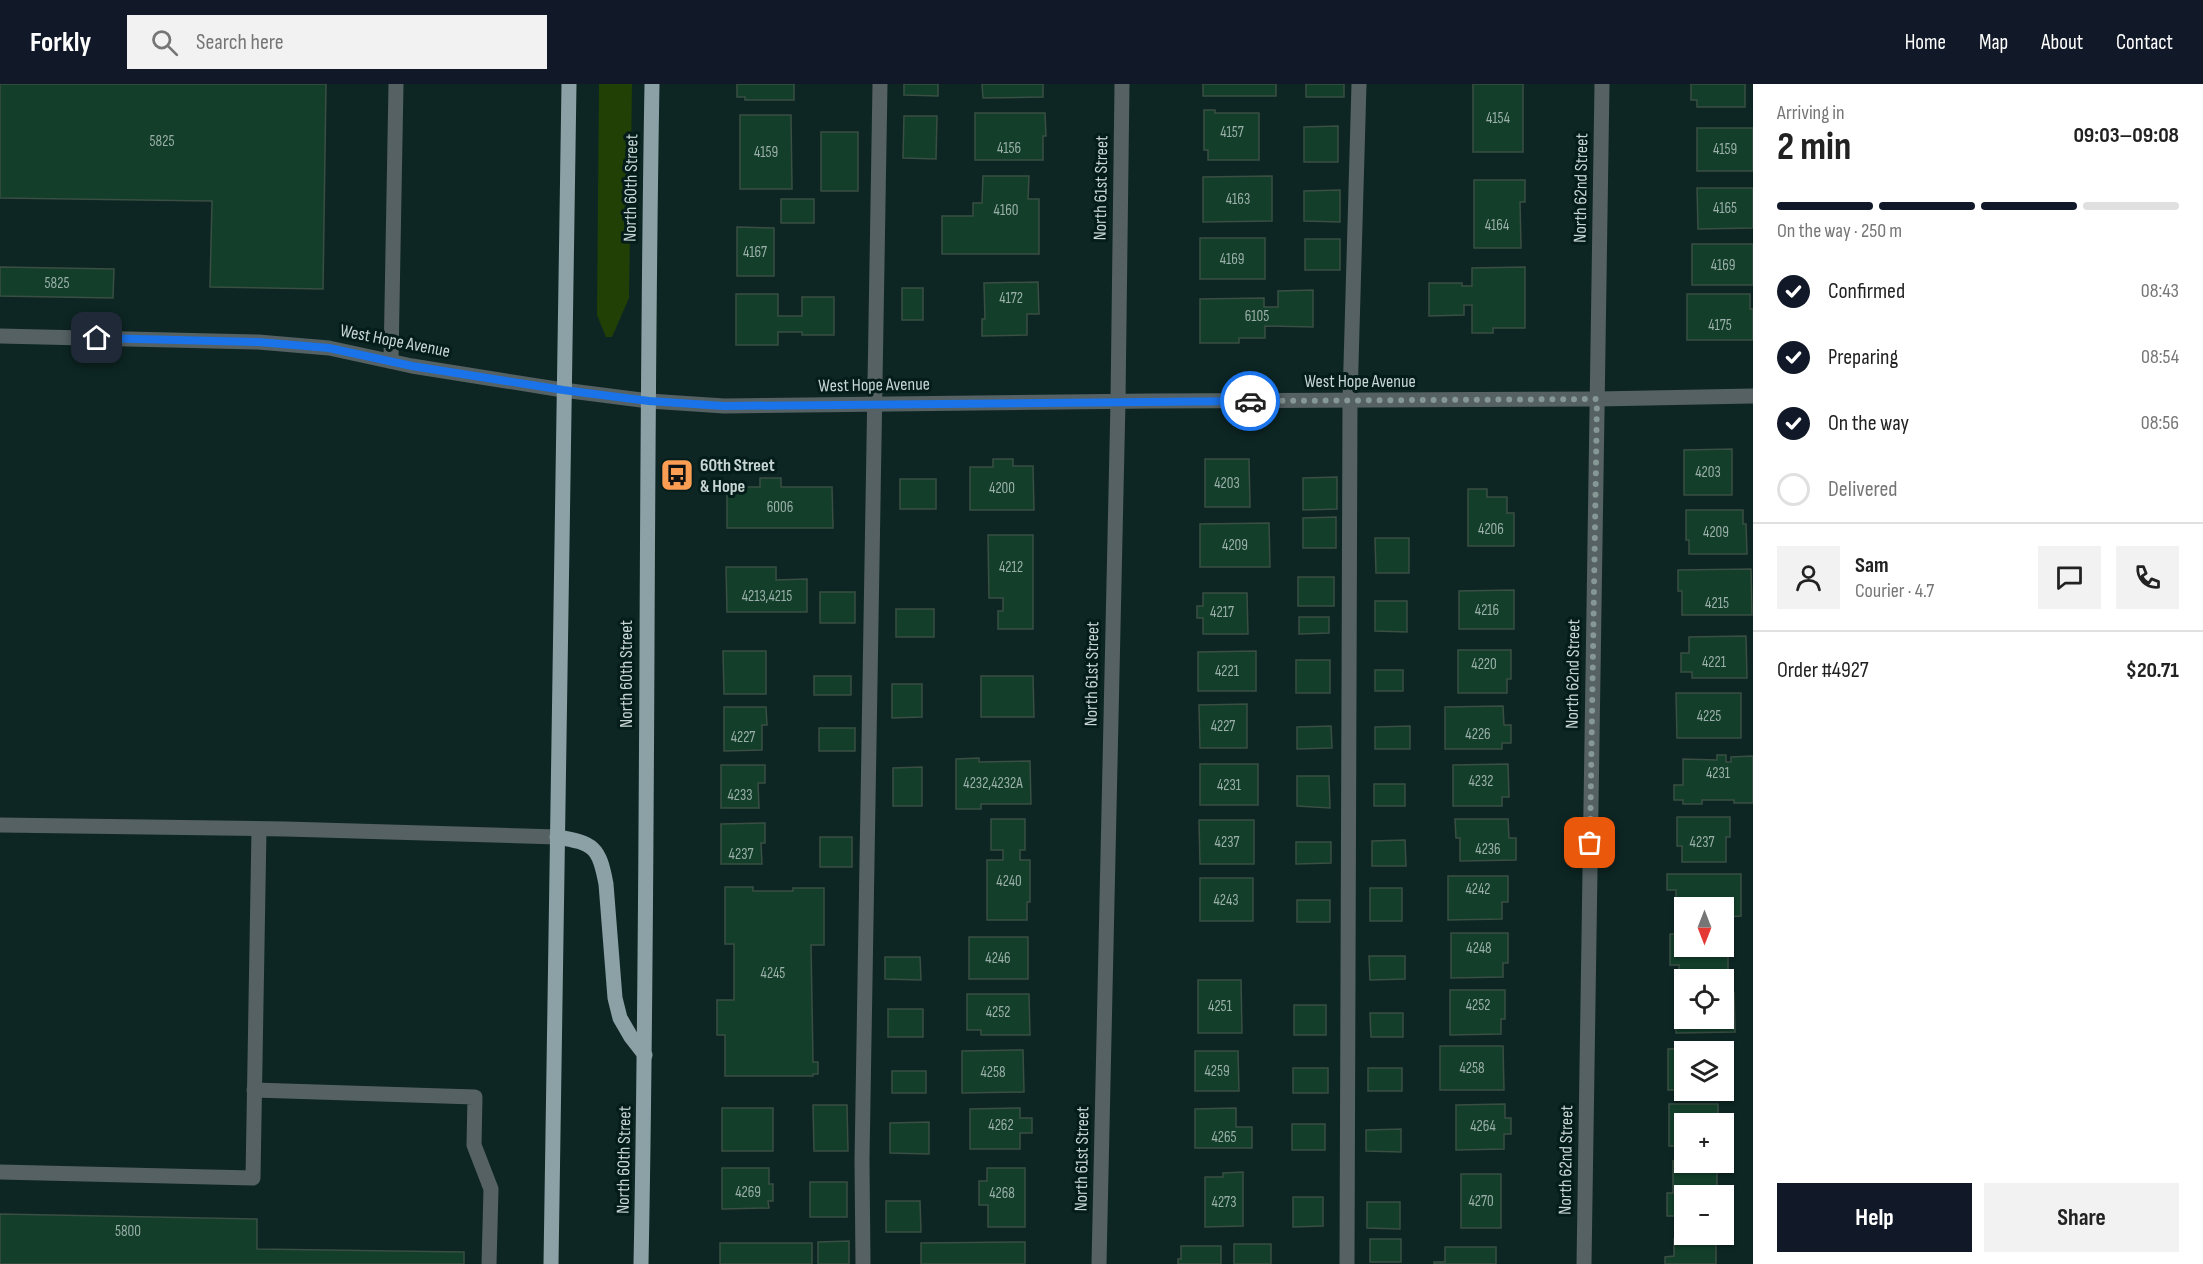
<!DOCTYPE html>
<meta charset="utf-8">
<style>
:root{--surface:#fff;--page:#f2f2f2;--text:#222;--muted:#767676;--line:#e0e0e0;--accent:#111827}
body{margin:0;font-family:"Sofia Sans Condensed",sans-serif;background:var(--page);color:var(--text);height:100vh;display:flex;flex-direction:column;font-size:22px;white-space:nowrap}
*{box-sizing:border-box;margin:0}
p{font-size:20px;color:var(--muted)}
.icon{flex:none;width:33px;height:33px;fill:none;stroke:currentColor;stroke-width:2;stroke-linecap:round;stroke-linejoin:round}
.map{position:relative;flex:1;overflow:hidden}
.details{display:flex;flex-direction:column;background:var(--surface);width:450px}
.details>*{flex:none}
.needle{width:39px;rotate:180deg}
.fabs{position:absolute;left:1674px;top:813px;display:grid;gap:12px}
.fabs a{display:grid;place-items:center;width:60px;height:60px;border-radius:0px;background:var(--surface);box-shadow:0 2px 4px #0004;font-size:30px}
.pin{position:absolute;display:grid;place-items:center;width:51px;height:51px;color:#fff;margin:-26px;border-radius:12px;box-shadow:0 3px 9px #0006}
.courier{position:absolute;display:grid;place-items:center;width:60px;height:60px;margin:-30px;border:4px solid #1a73e8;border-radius:50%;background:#fff;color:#222;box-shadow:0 2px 8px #0007}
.summary em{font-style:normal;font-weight:700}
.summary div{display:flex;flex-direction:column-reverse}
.summary{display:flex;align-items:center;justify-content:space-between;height:102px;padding:0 24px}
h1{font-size:39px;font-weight:700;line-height:45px}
.bar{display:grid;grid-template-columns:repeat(4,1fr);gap:9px 6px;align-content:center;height:72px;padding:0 24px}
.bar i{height:8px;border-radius:4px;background:var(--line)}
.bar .active{background:var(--accent)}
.bar p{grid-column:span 4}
.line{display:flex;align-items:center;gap:15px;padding:0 24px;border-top:2px solid var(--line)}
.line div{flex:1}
.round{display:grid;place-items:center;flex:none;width:63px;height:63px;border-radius:0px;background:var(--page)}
ol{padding:0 24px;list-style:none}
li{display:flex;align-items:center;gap:18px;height:66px}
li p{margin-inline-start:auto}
li .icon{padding:6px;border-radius:50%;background:var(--accent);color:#fff;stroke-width:4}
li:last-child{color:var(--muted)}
li i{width:33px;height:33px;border:3px solid var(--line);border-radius:50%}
.primary-button{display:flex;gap:12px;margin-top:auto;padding:12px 24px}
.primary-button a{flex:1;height:69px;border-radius:0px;background:var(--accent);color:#fff;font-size:24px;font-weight:700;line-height:69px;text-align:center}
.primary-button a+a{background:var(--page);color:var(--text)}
header{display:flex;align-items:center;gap:36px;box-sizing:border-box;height:84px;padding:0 30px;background:var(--accent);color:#fff}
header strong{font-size:28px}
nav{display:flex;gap:33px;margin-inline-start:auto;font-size:21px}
.search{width:420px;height:54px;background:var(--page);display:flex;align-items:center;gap:15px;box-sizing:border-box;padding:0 21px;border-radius:0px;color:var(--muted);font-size:22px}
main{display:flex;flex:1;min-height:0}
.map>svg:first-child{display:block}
</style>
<header>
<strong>Forkly</strong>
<div class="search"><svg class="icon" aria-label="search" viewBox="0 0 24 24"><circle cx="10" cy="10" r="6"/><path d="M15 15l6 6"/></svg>Search here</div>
<nav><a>Home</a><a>Map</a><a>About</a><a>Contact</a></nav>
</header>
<main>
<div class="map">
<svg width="1753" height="1180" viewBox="0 0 1753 1180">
<rect width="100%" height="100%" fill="#0d2623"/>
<!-- green -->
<polygon fill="#204005" points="599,0 632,0 629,214 612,253 606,253 597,231"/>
<!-- building -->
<g fill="#123e2a" stroke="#3a4e43" stroke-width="1.5">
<polygon points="0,0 326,0 323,205 210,203 212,117 0,114"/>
<polygon points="737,0 794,0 794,16 745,16 745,13 737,13"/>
<polygon points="904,0 938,0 938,12 904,11"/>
<polygon points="982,0 1043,0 1043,13 983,14"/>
<rect x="1203" y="0" width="73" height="12"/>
<rect x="1306" y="0" width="38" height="13"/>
<rect x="1473" y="0" width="50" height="68"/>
<polygon points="1691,0 1745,0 1745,23 1697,23 1697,16 1691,16"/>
<polygon points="1204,26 1215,26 1215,29 1259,29 1259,76 1208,76 1208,66 1204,66"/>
<polygon points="975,29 1045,29 1046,52 1043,52 1043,76 975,76"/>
<polygon points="740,31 791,31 792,105 740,105"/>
<polygon points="904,32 937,32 936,75 903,74"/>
<polygon points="1338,42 1338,78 1304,78 1304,43"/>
<rect x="1697" y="44" width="56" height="43"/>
<rect x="821" y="48" width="37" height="59"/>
<polygon points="983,92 1029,92 1028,115 1039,115 1039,170 942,170 942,132 973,132 973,119 982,119"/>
<polygon points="1272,92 1272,137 1203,138 1203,93"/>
<polygon points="1474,96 1525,96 1525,118 1520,118 1521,164 1474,164"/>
<polygon points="1697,104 1753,104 1753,144 1698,145"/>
<polygon points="1340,106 1340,138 1304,137 1304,107"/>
<rect x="781" y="115" width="33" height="24"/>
<polygon points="737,143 774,144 774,192 737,192"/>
<rect x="1200" y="154" width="65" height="41"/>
<rect x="1305" y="155" width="35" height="31"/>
<rect x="1692" y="160" width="61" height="41"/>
<polygon points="0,183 114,185 113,214 0,212"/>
<polygon points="1525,183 1525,244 1493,244 1493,249 1472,249 1472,221 1464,221 1464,231 1429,232 1429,199 1462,199 1462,202 1472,202 1472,184"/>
<polygon points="1038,198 1039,230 1027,230 1027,251 982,252 982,235 985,235 984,199"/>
<rect x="902" y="204" width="21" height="32"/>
<polygon points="1313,206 1313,243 1265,242 1265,254 1239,254 1239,259 1200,259 1200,215 1264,214 1264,223 1278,223 1278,207"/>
<polygon points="736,210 778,210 778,232 802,232 802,213 834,213 834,251 802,251 802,248 778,248 778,261 736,261"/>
<polygon points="1687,210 1750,210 1750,225 1753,225 1753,256 1687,256"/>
<polygon points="1732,365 1732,411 1684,411 1684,366"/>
<polygon points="993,375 1013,375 1013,382 1033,382 1034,426 970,426 970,383 993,383"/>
<polygon points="1205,375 1249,375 1250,423 1205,423"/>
<polygon points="1337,393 1337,425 1303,426 1303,394"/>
<polygon points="760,394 781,394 781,403 832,403 833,444 727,444 727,403 760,403"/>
<rect x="900" y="395" width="36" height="30"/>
<polygon points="1468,405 1487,405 1487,413 1507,413 1507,429 1514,429 1514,462 1468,462"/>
<polygon points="1686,426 1743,426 1743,440 1746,440 1747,470 1689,470 1689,456 1686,456"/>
<polygon points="1336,433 1336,464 1303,464 1303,434"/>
<polygon points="1269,439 1270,483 1200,483 1200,440"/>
<polygon points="988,451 1033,451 1033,545 998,545 998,527 1003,527 1003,514 989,514"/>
<polygon points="1375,454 1409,454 1409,489 1376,489"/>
<polygon points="726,483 776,483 776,496 807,495 807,528 727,528"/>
<polygon points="1751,485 1752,531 1682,531 1682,507 1678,507 1678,486"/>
<rect x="1298" y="493" width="36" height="29"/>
<polygon points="1514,506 1514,545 1459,545 1459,507"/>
<rect x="820" y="508" width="35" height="31"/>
<polygon points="1203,509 1247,509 1248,550 1203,550 1203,534 1197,534 1197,522 1203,522"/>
<polygon points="1375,517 1407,517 1407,548 1375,547"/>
<rect x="896" y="525" width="38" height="28"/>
<polygon points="1299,533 1329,533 1329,549 1299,550"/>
<polygon points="1746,552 1747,594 1692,594 1692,588 1681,588 1681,569 1689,569 1689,553"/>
<polygon points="1458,566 1511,566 1511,595 1507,595 1507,609 1458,609"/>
<polygon points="723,567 766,567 766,610 724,610"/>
<polygon points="1256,567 1256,607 1198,607 1198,568"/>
<rect x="1296" y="576" width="34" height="33"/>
<rect x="1375" y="586" width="28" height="21"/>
<rect x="814" y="592" width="37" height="19"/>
<polygon points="981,592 1033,592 1034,633 981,633"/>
<polygon points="892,600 922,600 922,633 892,634"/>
<polygon points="1676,609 1741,609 1741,654 1677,654"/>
<polygon points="1247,620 1247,664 1200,664 1199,621"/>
<polygon points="1503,622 1504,641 1511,641 1511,659 1502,659 1502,665 1445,665 1445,623"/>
<polygon points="724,623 766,623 767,641 762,641 762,666 724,667"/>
<polygon points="1331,642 1332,664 1297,665 1297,643"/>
<polygon points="1410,642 1410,665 1375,665 1375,643"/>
<rect x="819" y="644" width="36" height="23"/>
<polygon points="1717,671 1726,671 1726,678 1731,678 1731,673 1753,672 1753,719 1734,719 1734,716 1702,716 1702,720 1683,720 1683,716 1674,716 1674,701 1683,701 1683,675 1717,676"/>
<polygon points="979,674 979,678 1030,677 1031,720 981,720 981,725 956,725 956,675"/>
<rect x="1200" y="680" width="58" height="41"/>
<polygon points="1508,680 1509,713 1502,713 1502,722 1453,722 1453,681"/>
<polygon points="721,681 765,681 765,699 758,699 759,724 721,724"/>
<polygon points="922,683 922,722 893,722 893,684"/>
<polygon points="1297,692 1329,692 1330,724 1297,722"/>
<rect x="1374" y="700" width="31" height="22"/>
<polygon points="1677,733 1730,733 1730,753 1726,753 1726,778 1682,778 1682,762 1677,762"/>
<polygon points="991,735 1025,735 1025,766 1020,766 1020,776 1030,776 1030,818 1027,818 1027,836 987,836 987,776 1003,776 1003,766 991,766"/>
<polygon points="1455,735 1508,735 1509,754 1516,754 1516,776 1460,777 1460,754 1456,754"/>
<polygon points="1199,736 1254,736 1254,780 1200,780"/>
<polygon points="765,739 765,759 761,759 762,780 721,780 721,740"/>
<rect x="820" y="753" width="32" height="30"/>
<polygon points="1405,756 1406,782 1372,782 1372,757"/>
<polygon points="1296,758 1331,758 1331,779 1296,780"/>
<polygon points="1667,790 1741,790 1741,832 1724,833 1724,824 1684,824 1684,833 1676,833 1676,806 1667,806"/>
<polygon points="1448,792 1508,792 1508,818 1502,818 1502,835 1448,836"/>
<rect x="1200" y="794" width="53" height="43"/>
<polygon points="725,803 753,803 753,807 793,807 793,804 824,804 824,861 811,861 813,978 818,978 818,990 813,990 813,992 725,992 725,951 717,951 717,916 734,916 734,860 725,860"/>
<rect x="1370" y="804" width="32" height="33"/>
<rect x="1297" y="816" width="33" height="22"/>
<polygon points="1451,849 1508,849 1508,879 1503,879 1503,893 1451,894"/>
<polygon points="1670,850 1684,850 1684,862 1724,862 1724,851 1728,851 1728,892 1679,893 1679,881 1670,881"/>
<rect x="969" y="853" width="59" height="42"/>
<polygon points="1369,872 1405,872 1405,895 1370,896"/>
<polygon points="885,873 920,873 921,896 885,895"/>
<polygon points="1198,896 1241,896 1242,949 1198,949"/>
<polygon points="1450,906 1505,906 1505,935 1501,935 1501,950 1450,951"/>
<polygon points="1676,909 1684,909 1684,934 1724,934 1724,909 1734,909 1735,948 1676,949"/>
<polygon points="967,910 1029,910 1030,951 981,951 981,946 967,946"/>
<rect x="1294" y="921" width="32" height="30"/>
<rect x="888" y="925" width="35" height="28"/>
<polygon points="1370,929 1403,929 1403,953 1371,953"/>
<polygon points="1440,962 1503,962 1504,1006 1440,1006"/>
<polygon points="1715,964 1715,968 1684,968 1684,1006 1668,1006 1668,965"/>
<polygon points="1023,966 1024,1008 962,1009 962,967"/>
<polygon points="1195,967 1238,967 1239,1007 1195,1007"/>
<rect x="1293" y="984" width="35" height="25"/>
<rect x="1368" y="984" width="34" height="23"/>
<rect x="892" y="987" width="34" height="22"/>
<polygon points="1505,1020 1505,1034 1511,1034 1511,1050 1504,1050 1504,1065 1456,1066 1456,1021"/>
<polygon points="1669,1020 1718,1020 1718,1040 1684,1040 1684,1062 1669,1062"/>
<polygon points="813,1021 847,1021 848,1067 814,1067"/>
<rect x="722" y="1024" width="51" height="43"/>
<polygon points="1020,1024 1020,1034 1032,1034 1032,1049 1020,1049 1020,1065 970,1065 970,1025"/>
<polygon points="1236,1024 1236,1043 1252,1043 1252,1064 1195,1064 1195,1025"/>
<polygon points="929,1038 929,1070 890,1069 890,1039"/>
<rect x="1292" y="1040" width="33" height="26"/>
<polygon points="1401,1045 1401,1068 1366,1067 1366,1046"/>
<polygon points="1673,1077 1717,1078 1717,1112 1684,1112 1684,1143 1681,1143 1681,1132 1667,1132 1667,1109 1673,1109"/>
<polygon points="722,1084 769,1084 769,1100 773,1100 773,1117 768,1117 769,1124 722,1125"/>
<polygon points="987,1084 1025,1084 1025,1143 988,1143 988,1121 979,1121 979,1097 987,1097"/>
<polygon points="1243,1088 1243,1142 1205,1143 1205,1093 1223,1093 1223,1089"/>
<rect x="1461" y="1090" width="40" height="54"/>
<rect x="810" y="1098" width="37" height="35"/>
<polygon points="1293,1113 1323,1113 1323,1142 1293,1143"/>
<polygon points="886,1117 920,1117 921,1148 886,1148"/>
<polygon points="1367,1118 1400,1118 1400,1145 1367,1144"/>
<polygon points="0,1130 257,1135 257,1165 464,1168 464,1180 0,1180"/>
<rect x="1370" y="1155" width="31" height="23"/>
<polygon points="1674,1155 1716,1155 1716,1180 1665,1180 1665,1173 1674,1172"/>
<polygon points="849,1157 849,1180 818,1180 818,1158"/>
<polygon points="1025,1158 1025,1180 921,1180 921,1159"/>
<rect x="720" y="1159" width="92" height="21"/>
<rect x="1234" y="1160" width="37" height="20"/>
<polygon points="1181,1162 1221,1162 1221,1180 1178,1180 1178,1175 1181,1175"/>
<polygon points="1445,1163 1496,1163 1496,1180 1434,1180 1434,1178 1445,1178"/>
</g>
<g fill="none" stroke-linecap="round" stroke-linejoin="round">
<!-- minor -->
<g stroke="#566163" stroke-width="15">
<polyline points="0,252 258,258 329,264 412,282 563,306 649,317 724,322 1151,317 1597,315 1753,312"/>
<polyline points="391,277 396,0"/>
<polyline points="0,741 286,745 557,753"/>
<polyline points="254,1006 475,1013 474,1061 491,1105 489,1180"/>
<polyline points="0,1088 253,1094 259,745"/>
<polyline points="863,1180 862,1076 880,0"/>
<polyline points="1099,1180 1118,317 1122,0"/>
<polyline points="1347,1180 1350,316 1359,0"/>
<polyline points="1584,1180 1602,0"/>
</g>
<!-- major -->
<g stroke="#8ba1a6" stroke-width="15">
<path d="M 557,753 C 594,759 599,763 606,800 L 615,914 L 620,934 L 631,953 L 645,971"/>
<polyline points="551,1180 569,0"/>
<path d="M 641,1180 C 649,787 645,393 652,0"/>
</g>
</g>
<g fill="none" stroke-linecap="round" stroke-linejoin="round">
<!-- done -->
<polyline stroke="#869895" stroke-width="6" stroke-dasharray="0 10.8" points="1250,317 1597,315 1590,759"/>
<!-- route -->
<polyline stroke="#1a73e8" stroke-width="8" points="97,254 258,258 329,264 412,282 563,306 649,317 724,322 1250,317"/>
</g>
<!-- icons -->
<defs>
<symbol id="bus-square" viewBox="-11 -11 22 22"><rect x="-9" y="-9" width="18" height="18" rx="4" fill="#fc9d54" stroke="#041c1a"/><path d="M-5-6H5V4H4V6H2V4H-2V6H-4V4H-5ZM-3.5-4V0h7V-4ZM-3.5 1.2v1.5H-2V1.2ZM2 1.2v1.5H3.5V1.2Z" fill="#111"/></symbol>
</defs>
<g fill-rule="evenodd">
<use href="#bus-square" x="658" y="372" width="38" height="38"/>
</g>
<g text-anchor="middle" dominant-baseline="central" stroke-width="6" stroke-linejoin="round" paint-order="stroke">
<!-- number labels -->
<g font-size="15" fill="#9aafa9">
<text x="1498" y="34">4154</text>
<text x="1232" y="48">4157</text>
<text x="162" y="57">5825</text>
<text x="1009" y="64">4156</text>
<text x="1725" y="65">4159</text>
<text x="766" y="68">4159</text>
<text x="1238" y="115">4163</text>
<text x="1725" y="124">4165</text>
<text x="1006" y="126">4160</text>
<text x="1497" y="141">4164</text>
<text x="755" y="168">4167</text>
<text x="1232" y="175">4169</text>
<text x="1723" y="181">4169</text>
<text x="57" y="199">5825</text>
<text x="1011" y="214">4172</text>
<text x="1257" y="232">6105</text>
<text x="1720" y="241">4175</text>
<text x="1708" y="388">4203</text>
<text x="1227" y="399">4203</text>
<text x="1002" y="404">4200</text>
<text x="780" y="423">6006</text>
<text x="1491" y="445">4206</text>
<text x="1716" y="448">4209</text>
<text x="1235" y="461">4209</text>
<text x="1011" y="483">4212</text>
<text x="767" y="512">4213,4215</text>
<text x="1717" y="519">4215</text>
<text x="1487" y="526">4216</text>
<text x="1222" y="528">4217</text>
<text x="1714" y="578">4221</text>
<text x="1484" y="580">4220</text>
<text x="1227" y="587">4221</text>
<text x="1709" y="632">4225</text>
<text x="1223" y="642">4227</text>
<text x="1478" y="650">4226</text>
<text x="743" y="653">4227</text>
<text x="1718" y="689">4231</text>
<text x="1481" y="697">4232</text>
<text x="993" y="699">4232,4232A</text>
<text x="1229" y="701">4231</text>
<text x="740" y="711">4233</text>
<text x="1227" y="758">4237</text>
<text x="1702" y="758">4237</text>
<text x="1488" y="765">4236</text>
<text x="741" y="770">4237</text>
<text x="1009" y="797">4240</text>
<text x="1478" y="805">4242</text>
<text x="1226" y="816">4243</text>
<text x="1479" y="864">4248</text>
<text x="998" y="874">4246</text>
<text x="773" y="889">4245</text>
<text x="1478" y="921">4252</text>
<text x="1220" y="922">4251</text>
<text x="998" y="928">4252</text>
<text x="1472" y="984">4258</text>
<text x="1217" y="987">4259</text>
<text x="993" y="988">4258</text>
<text x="1001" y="1041">4262</text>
<text x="1483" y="1042">4264</text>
<text x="1224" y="1053">4265</text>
<text x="748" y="1108">4269</text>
<text x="1002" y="1109">4268</text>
<text x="1481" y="1117">4270</text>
<text x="1224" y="1118">4273</text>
<text x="128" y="1147">5800</text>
</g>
<!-- street labels -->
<g font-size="18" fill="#c7d5d3" stroke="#041c1a">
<text transform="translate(631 104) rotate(-89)">North 60th Street</text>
<text transform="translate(1101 104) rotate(-89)">North 61st Street</text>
<text transform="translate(1581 104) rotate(-89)">North 62nd Street</text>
<text transform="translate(395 257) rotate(11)">West Hope Avenue</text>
<text x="1360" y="297">West Hope Avenue</text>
<text transform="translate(874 301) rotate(-1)">West Hope Avenue</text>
<text transform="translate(626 590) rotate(-90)">North 60th Street</text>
<text transform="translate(1092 590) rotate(-89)">North 61st Street</text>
<text transform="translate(1573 590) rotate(-89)">North 62nd Street</text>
<text transform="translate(1082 1075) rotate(-89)">North 61st Street</text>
<text transform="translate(624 1076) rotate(-89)">North 60th Street</text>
<text transform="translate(1566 1076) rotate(-89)">North 62nd Street</text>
</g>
<!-- poi labels -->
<g font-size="18" font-weight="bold" fill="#c7d5d3" stroke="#041c1a" text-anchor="start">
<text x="700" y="381">60th Street<tspan x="700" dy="21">&amp; Hope</tspan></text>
</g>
</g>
</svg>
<div class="fabs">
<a><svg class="needle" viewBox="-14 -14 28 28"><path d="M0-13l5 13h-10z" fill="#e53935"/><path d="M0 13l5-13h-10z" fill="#767676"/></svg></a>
<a><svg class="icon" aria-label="locate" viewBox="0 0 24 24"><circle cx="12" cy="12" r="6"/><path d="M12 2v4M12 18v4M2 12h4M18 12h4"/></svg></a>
<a><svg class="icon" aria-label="layers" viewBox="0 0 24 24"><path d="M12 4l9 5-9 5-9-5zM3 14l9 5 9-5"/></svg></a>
<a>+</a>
<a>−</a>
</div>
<div class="pin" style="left:1590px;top:759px;background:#ea580c"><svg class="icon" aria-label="bag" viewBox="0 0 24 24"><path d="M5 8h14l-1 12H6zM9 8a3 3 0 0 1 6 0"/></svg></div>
<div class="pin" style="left:97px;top:254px;background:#1f2937"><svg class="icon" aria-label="home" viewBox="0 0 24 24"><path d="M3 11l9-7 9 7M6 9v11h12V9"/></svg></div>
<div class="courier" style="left:1250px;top:317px"><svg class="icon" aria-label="car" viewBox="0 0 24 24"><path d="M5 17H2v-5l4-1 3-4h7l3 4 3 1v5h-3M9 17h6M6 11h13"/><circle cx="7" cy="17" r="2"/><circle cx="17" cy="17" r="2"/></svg></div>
</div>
<section class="details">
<div class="summary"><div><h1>2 min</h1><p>Arriving in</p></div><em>09:03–09:08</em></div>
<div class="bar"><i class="active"></i><i class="active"></i><i class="active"></i><i></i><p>On the way · 250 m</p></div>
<ol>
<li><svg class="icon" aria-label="check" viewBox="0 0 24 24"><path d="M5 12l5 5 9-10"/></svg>Confirmed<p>08:43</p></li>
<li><svg class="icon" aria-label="check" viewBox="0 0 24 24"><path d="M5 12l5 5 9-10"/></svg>Preparing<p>08:54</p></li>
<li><svg class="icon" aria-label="check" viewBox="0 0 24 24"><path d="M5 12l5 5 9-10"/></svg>On the way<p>08:56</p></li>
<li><i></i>Delivered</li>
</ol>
<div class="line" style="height:108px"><a class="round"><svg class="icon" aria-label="person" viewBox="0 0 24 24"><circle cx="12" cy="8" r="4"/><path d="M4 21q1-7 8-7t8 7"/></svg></a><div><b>Sam</b><p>Courier · 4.7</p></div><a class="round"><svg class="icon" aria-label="chat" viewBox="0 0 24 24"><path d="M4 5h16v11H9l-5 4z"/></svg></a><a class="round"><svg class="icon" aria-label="phone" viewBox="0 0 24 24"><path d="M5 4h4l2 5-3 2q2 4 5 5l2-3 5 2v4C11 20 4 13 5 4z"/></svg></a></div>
<div class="line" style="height:78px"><div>Order #4927</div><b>$20.71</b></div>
<div class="primary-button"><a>Help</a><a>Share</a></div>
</section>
</main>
